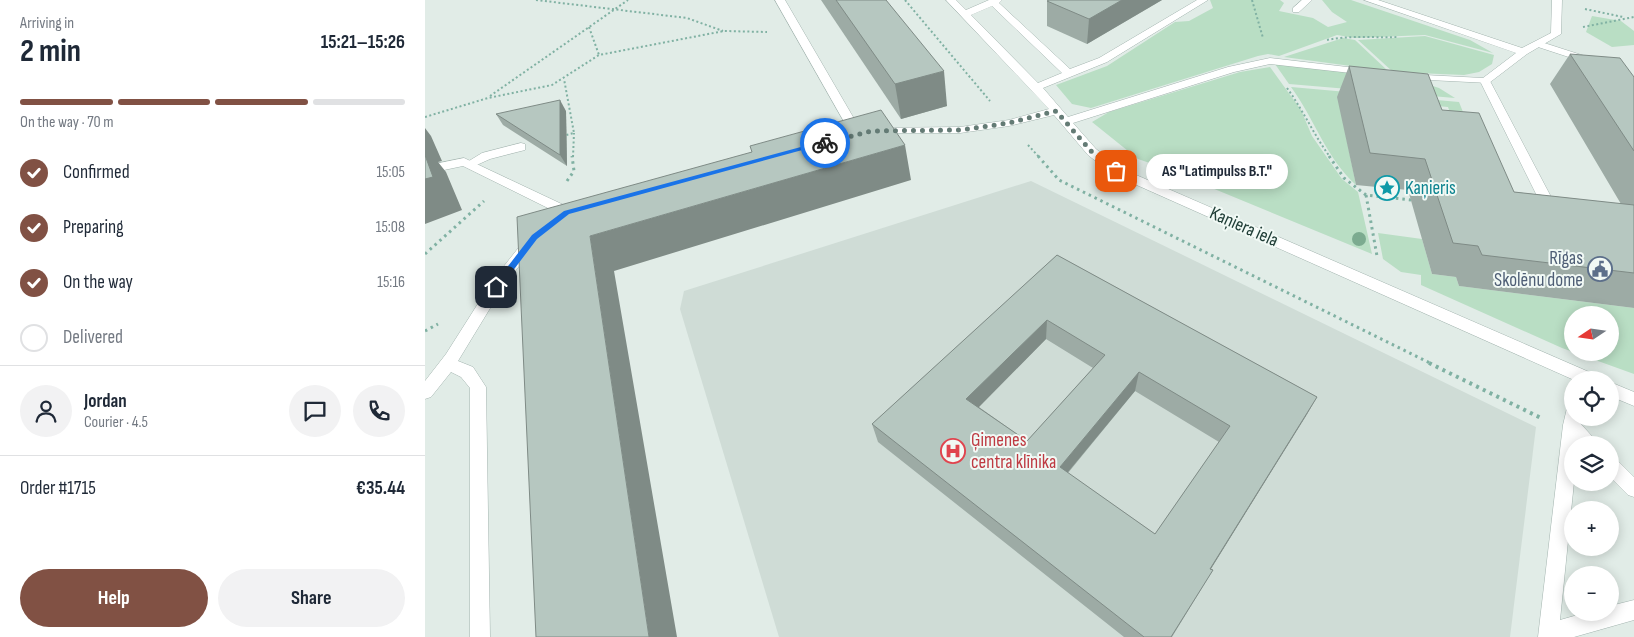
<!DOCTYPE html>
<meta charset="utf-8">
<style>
:root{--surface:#fff;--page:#f2f2f3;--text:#1f2937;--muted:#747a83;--line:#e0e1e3;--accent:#815144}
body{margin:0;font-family:"Sofia Sans Condensed",sans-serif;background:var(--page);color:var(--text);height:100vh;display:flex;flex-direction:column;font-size:19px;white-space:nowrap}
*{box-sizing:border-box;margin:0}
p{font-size:16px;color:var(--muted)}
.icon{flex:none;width:28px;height:28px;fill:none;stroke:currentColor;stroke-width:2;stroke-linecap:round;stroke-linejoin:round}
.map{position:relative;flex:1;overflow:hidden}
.drawer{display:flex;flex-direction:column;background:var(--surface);width:425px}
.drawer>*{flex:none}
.needle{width:32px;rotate:257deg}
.fabs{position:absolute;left:1139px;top:306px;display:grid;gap:10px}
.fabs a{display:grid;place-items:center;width:55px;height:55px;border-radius:50%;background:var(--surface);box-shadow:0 2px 12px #0003;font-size:25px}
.pin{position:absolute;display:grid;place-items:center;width:42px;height:42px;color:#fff;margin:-21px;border-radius:10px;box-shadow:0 2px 8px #0006}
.courier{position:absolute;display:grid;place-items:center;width:50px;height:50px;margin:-25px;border:4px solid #1a73e8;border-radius:50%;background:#fff;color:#222;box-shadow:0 1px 6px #0007}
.bubble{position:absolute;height:35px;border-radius:18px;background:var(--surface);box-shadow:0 2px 12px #0003;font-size:16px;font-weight:700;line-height:35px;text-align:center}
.overview em{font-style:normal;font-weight:700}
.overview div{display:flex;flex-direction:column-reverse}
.overview{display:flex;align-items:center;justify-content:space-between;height:85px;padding:0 20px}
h1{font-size:32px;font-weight:700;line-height:38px}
.bar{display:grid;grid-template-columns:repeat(4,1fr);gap:8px 5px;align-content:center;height:60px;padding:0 20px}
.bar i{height:6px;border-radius:4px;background:var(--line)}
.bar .on{background:var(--accent)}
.bar p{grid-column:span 4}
.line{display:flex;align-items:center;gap:12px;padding:0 20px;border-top:1px solid var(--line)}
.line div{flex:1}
.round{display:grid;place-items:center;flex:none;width:52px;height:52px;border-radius:26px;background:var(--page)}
ol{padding:0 20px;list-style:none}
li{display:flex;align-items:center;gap:15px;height:55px}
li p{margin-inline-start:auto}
li .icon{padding:5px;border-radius:50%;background:var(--accent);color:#fff;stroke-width:4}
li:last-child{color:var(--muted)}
li i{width:28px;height:28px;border:2px solid var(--line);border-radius:50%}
.action{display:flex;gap:10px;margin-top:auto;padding:10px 20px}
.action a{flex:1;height:58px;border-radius:30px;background:var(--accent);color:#fff;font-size:20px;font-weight:700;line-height:58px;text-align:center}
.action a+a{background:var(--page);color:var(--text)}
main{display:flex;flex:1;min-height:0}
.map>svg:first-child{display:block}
</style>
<main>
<section class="drawer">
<div class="overview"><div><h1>2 min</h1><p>Arriving in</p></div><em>15:21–15:26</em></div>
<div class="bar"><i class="on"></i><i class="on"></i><i class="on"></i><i></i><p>On the way · 70 m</p></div>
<ol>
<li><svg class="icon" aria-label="check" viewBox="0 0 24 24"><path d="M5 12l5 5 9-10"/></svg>Confirmed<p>15:05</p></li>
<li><svg class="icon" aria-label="check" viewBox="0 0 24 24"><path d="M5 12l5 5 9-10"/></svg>Preparing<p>15:08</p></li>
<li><svg class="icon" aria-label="check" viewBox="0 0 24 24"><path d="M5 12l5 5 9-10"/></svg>On the way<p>15:16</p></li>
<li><i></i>Delivered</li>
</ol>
<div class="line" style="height:90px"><a class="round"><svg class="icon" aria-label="person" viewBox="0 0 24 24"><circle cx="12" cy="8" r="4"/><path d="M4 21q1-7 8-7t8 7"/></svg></a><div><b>Jordan</b><p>Courier · 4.5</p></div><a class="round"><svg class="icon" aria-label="chat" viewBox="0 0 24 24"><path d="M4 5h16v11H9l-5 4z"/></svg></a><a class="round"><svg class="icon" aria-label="phone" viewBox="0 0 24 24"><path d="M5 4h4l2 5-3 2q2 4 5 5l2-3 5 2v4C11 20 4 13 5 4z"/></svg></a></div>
<div class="line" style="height:65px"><div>Order #1715</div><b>€35.44</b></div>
<div class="action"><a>Help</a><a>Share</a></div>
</section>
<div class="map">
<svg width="1209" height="637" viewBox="0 0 1209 637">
<rect width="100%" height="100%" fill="#e1ece7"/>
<!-- built -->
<polygon fill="#cfdcd6" points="606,181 1111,427 1085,637 354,637 255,309 259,291"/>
<!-- green -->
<g fill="#b9dec4" fill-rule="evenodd">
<polygon points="785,0 855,0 859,3 854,11 888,18 903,27 922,22 907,12 897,0 926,0 1045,40 1068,53 1000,35 930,38 912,35 854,56 843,54 833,56 666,108 647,104 631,85 682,66 750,22 764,21 788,8"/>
<polygon points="1167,16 1196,21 1209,31 1209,45 1187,47 1161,32"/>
<polygon points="1000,36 1069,55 1067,64 1054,72 1039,75 968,72 933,40"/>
<polygon points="918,38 930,40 963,71 859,57"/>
<polygon points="850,64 986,79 1014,88 1030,98 864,84"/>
<polygon points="845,67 876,110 887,136 917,179 933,192 947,254 736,167 713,159 667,122 684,112 815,72"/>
<path d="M 866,87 L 1034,102 L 1073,200 L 1036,144 L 1023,107 L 913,97 L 931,185 C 901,158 889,118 866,87 Z"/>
<path d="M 953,233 L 997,239 L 1007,274 L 1031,277 L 1034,286 L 1209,308 L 1209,374 L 1137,348 L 996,285 L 996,275 L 976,272 L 958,259 ZM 1148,315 L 1185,315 L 1185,352 L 1148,352 Z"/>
</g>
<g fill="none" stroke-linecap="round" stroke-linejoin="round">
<defs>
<g id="service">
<polygon points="877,0 887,0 874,12 868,12 868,8"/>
<polygon points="1113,41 1169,59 1170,61 1165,64 1110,46 1108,44"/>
<polygon points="1060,78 1065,81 1134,212 1132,215 1122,215 1120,212 1055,81"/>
<polygon points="96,143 100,144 100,150 65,159 45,168 39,164 57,153"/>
</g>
<g id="minor">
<polygon points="350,0 360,0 438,134 436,136 432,137 426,134"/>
<path d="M 521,0 L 531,0 L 541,10 L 564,0 L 577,0 L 574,3 L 645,69 L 674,58 L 772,0 L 783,0 L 682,62 L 618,88 L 643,117 L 803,67 L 845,58 L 948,70 L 948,74 L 944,75 L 845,64 L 809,72 L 648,123 L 671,149 L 695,168 L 1171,375 L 1173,380 L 1149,380 L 687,174 L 663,155 L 629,115 L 584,126 L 535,133 L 446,133 L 446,129 L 450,128 L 535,127 L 584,120 L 624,109 ZM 567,6 L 637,73 L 613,83 L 546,15 Z"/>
<polygon points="939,0 953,0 1097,48 1126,33 1127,0 1137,0 1136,34 1102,54 1064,83 984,79 980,78 980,74 1058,78 1091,53"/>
<polygon points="39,158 143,207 153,208 154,211 148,215 137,215 38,166 0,174 0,166"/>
<polygon points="107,235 114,240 78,287 33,361 48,367 61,387 65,637 45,637 45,388 36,377 26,372 6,397 0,399 0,381 21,354 68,280 102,237"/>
<polygon points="1185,382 1209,392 1209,406 1185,396"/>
<polygon points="1148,406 1148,418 1156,418 1155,423 1175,445 1148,445 1148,482 1149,482 1135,620 1163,612 1185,612 1185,606 1209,600 1209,620 1149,637 1113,637 1138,425 1142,408"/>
<polygon points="1185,457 1191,459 1209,477 1209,497 1203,495 1185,477"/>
</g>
</defs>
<!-- service casing -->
<use href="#service" stroke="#a3b4af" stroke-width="1"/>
<!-- minor casing -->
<use href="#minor" stroke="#a3b4af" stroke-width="1"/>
<!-- path-far2 -->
<g stroke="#80b1a3" stroke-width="2" stroke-dasharray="2 2.5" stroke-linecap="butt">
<polyline points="111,0 262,18 298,31"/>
<polyline points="480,0 565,101"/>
<polyline points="827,0 838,38"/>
<polyline points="1160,9 1198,17"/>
<polyline points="164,27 174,55"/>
<polyline points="1158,27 1209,17"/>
<path d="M 902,40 C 925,35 950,38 973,37"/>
<path d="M 862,88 C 878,110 889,135 905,157"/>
<polyline points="65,96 203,0"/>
<polyline points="0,117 63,98 127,85 174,55 299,31 342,32"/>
<polyline points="137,136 149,133 139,79"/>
<polyline points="603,145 614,157"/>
<polyline points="148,157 149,133"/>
</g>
<!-- path-far1 -->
<g stroke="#80b1a3" stroke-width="3" stroke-dasharray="2.5 4" stroke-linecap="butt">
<polyline points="613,156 634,180 1007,364"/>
<polyline points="904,156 919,178 941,195 986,200"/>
<polyline points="142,181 149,171 147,156"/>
<polyline points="941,195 952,256"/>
<polyline points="0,254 59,201"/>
<polyline points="0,331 13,324"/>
</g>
<!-- path -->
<polyline stroke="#80b1a3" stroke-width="4" stroke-dasharray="3 4.5" stroke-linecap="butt" points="1004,363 1118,419"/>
<!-- service -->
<use href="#service" fill="#fff" fill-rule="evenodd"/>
<!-- minor -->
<use href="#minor" fill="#fff" fill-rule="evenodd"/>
</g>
<!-- trees -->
<circle fill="#7cab90" cx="934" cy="239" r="7"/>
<!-- wall -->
<g fill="#9daba5" fill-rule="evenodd">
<polygon points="396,0 461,0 522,106 476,119"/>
<polygon points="624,0 737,0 662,44 622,26 622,1"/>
<polygon points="1145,54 1209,77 1209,308 1034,286 1031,277 1007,274 983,190 931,185 912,97 924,66 1017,110 1089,192 1196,204 1125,84"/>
<polygon points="141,111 142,166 78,125 71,114"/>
<path d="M 632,255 L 892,397 L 786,569 L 788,570 L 747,637 L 699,637 L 453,442 L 447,424 ZM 621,339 L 668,368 L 602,441 L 554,407 ZM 710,391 L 794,442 L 730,534 L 643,473 Z"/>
</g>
<!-- shaded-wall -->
<g fill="#7f8b86">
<polygon points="697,0 737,0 662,44 664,19"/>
<polygon points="519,71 522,106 476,119 470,84"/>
<polygon points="135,100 141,111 142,166 135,155"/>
<polygon points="0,128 6,136 17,161 13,162 21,172 37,210 0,224"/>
<polygon points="480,145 486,180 189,271 252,637 224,637 165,236"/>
<polygon points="622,320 621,339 544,417 541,399"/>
<polygon points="714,372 710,391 633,484 635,467"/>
<polygon points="892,397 881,416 777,583 785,569"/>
</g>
<!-- building -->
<g fill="#b6c7c0" stroke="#7f8b86" fill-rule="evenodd">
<polygon points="411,0 461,0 519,71 470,84"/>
<polygon points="624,0 697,0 664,19 622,1"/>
<polygon points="1145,54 1195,58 1209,77 1209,151"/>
<polygon points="924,66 1003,74 1017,110 1054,113 1089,192 1209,205 1209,273 1057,255 1053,246 1028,243 1000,159 945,153"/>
<polygon points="135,100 135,155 71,114"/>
<polygon points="456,110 480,145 165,236 224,637 111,637 92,217 327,152 325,146"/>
<polygon points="0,155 8,177 0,179"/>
<path d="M 632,255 L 892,397 L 785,569 L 788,570 L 746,637 L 719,637 L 447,424 ZM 622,320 L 680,355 L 602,441 L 541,399 ZM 714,372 L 805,426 L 730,534 L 635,467 Z"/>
</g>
<!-- route -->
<polygon fill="#1a73e8" points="398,141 403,143 144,214 112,239 74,289 67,287 107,235 139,211"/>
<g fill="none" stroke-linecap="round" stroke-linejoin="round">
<!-- done -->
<polyline stroke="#647b75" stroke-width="5" stroke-dasharray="0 9" points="400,143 446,131 535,130 584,123 631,111 667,152 691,171"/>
</g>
<!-- icons -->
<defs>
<symbol id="sight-ring" viewBox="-11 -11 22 22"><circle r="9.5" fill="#f1f9f5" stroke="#0f9aa8" stroke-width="1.5"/><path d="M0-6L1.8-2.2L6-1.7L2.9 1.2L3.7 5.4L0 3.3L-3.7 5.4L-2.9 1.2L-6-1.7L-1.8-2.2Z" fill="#0f9aa8"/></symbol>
<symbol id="civic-ring" viewBox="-11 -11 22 22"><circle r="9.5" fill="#f1f9f5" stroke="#5c6f8a" stroke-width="1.5"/><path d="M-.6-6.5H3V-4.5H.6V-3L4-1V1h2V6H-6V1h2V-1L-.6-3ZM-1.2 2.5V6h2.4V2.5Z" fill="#5c6f8a"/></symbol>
<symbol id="hospital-ring" viewBox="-11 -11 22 22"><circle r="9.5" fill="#f1f9f5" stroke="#e0444e" stroke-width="1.5"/><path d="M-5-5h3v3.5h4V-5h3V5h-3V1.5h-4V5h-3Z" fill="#e0444e"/></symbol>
</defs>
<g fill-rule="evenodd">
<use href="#sight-ring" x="948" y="174" width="28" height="28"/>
<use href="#civic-ring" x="1161" y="255" width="28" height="28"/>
<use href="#hospital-ring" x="514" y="437" width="28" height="28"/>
</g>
<g text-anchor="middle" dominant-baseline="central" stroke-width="4" stroke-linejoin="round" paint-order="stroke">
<!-- culture labels -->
<g font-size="19" fill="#0d838f" stroke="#f1f9f5" text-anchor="start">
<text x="980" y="188">Kaņieris</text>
</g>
<!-- street labels -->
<g font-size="19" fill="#203e37" stroke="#f1f9f5">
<text transform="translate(819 227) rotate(24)">Kaņiera iela</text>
</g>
<!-- service labels -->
<g font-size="19" fill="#4e5e75" stroke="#f1f9f5" text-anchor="end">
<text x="1158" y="258">Rīgas<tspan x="1158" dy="22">Skolēnu dome</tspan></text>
</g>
<!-- health labels -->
<g font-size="19" fill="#be3a42" stroke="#f1f9f5" text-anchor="start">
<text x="546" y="440">Ģimenes<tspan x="546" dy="22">centra klīnika</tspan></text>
</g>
</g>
</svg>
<div class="fabs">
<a><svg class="needle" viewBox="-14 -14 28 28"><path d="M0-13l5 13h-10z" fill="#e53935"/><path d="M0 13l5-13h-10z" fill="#747a83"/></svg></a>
<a><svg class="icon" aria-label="locate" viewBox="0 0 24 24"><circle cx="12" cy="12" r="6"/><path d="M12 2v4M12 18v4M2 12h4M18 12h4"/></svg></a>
<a><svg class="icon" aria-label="layers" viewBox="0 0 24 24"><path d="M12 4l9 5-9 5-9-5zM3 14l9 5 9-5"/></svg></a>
<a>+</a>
<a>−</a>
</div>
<div class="pin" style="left:691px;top:171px;background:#ea580c"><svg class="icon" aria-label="bag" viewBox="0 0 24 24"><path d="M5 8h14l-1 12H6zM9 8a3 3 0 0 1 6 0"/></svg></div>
<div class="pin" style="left:71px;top:287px;background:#1f2937"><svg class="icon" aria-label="home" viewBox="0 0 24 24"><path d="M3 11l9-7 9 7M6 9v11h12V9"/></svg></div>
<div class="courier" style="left:400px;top:143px"><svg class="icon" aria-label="bike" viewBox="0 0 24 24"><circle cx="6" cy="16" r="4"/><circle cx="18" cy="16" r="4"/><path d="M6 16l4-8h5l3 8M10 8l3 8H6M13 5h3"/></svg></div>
<div class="bubble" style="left:721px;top:154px;width:142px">AS &quot;Latimpulss B.T.&quot;</div>
</div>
</main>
